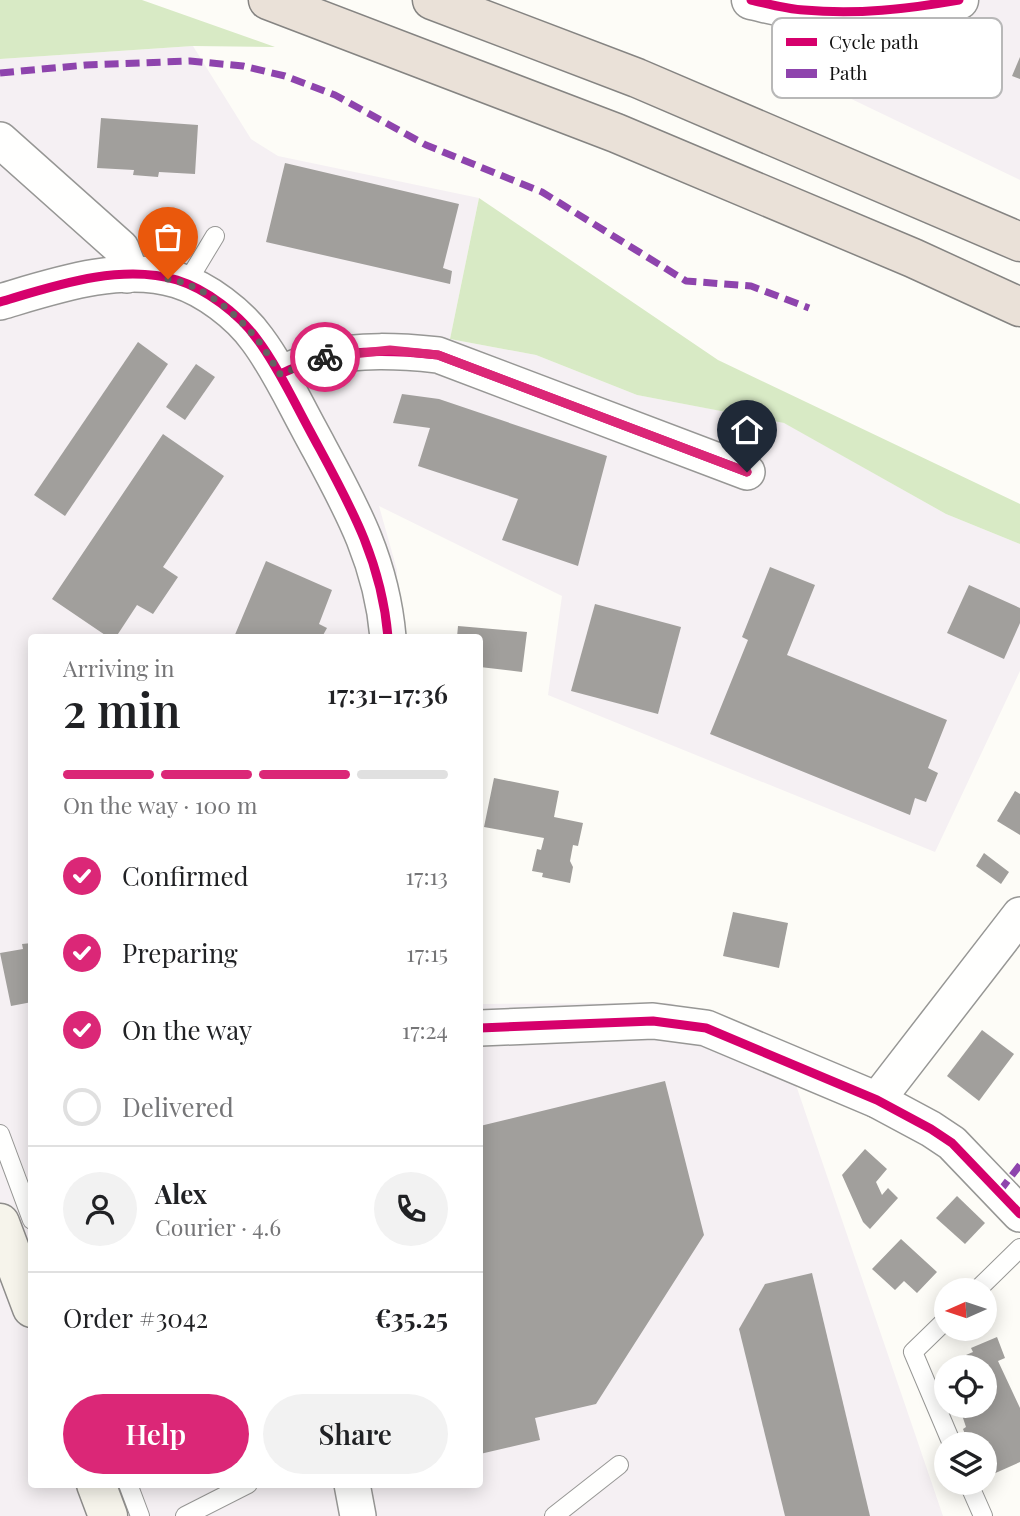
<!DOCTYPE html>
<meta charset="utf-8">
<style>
:root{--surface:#fff;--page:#f2f2f2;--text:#202124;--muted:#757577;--line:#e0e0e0;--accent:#db2777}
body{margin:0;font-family:"Playfair Display",serif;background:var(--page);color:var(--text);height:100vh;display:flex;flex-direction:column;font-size:26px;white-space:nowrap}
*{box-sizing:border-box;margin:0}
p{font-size:23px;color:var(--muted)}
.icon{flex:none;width:38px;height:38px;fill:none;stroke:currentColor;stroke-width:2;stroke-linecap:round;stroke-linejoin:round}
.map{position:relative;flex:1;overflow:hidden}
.details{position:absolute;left:28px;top:634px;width:455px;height:854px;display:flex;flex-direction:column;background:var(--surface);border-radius:7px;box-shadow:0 4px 18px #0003}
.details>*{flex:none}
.needle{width:46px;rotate:267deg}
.controls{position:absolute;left:934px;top:1278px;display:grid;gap:14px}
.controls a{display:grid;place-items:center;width:63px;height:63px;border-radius:50%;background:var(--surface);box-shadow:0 4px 18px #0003;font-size:35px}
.pin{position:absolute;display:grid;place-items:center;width:60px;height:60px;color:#fff;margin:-72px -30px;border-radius:50% 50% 50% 0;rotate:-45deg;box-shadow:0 0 7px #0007}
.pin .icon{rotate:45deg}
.courier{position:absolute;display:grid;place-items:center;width:70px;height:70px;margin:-35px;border:5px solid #db2777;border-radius:50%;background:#fff;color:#222;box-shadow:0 2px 9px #0007}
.overview em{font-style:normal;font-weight:600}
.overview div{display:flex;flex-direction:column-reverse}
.overview{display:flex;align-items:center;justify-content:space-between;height:119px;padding:0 35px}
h1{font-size:46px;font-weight:600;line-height:52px}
.bar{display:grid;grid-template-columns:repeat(4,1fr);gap:10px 7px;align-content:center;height:84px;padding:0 35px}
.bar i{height:9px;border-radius:5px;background:var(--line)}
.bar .on{background:var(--accent)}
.bar p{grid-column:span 4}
.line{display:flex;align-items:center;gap:18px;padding:0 35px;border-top:2px solid var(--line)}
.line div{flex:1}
.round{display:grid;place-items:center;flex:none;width:74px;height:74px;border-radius:37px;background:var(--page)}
ol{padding:0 35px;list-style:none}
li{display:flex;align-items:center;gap:21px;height:77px}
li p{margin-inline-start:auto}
li .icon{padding:7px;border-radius:50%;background:var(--accent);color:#fff;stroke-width:4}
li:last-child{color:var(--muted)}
li i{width:38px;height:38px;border:4px solid var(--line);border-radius:50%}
.cta{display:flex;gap:14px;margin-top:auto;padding:14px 35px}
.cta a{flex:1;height:80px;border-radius:42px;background:var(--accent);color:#fff;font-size:28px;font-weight:600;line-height:80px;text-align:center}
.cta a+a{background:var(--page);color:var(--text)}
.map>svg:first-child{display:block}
</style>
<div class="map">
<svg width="1020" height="1516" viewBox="0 0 1020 1516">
<rect width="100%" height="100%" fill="#fdfcf7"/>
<!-- industrial -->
<g fill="#f5f0f3">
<polygon points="872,0 1020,0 1020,180 841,94"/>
<polygon points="193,46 251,139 278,156 479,198 450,339 536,355 637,395 785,423 946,514 1020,544 1020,671 935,852 548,695 562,596 379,506 397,570 398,637 32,637 32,1484 480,1484 480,1004 670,1003 782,1044 943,1516 0,1516 0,59"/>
</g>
<!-- forest -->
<g fill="#d8eac5">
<polygon points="0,0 142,0 275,47 193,46 0,59"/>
<polygon points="479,198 718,360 1020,504 1020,544 946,514 784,423 637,395 536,355 450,339"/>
</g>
<!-- building -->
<g fill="#a19f9c">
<polygon points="1020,57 1020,79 1012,76"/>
<polygon points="101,118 198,125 195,174 159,172 158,177 133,175 134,170 97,168"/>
<polygon points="285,163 459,204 443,268 452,271 450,284 266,242"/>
<polygon points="138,342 168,364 65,516 34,495"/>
<polygon points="196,364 215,377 185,420 166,407"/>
<polygon points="402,394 439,399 607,456 578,566 502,540 518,499 418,466 430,428 393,423"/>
<polygon points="163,434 224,476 163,567 178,577 153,614 137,605 116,637 108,637 52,599"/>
<polygon points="266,561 332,590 319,624 327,628 322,637 234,637"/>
<polygon points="770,567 815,585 787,655 947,720 928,768 938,773 926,802 915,798 910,815 710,734 748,640 742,637"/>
<polygon points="969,585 1020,608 1020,623 1004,659 947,633"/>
<polygon points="595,604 681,627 658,714 571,691"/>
<polygon points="458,626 527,632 522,672 480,667 480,637 457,637"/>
<polygon points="494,778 559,791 554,817 583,823 578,846 573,845 570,861 573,867 570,883 542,877 543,873 532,871 537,849 541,850 544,838 484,827"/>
<polygon points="1015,791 1020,794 1020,835 997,821"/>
<polygon points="984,853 1009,872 1001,884 976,866"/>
<polygon points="733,912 788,923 779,968 723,956"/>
<polygon points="32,943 32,1002 11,1006 0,953 23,949 22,944"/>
<polygon points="982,1030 1014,1054 979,1101 947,1076"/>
<polygon points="665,1081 704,1235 596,1404 535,1418 540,1440 480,1454 480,1126"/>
<polygon points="865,1149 887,1169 876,1182 882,1195 888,1188 898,1198 870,1229 863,1222 842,1175"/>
<polygon points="957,1196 985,1223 965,1244 936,1218"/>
<polygon points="901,1239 937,1272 917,1293 904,1281 895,1290 872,1269"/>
<polygon points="812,1273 870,1516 785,1516 739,1329 765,1284"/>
<polygon points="997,1337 1005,1358 998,1361 1020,1408 1020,1462 991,1475 985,1463 985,1444 969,1444 963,1429 966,1427 962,1415 958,1417 953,1405 985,1405 985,1367 946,1367 945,1364 973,1352 971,1348"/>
</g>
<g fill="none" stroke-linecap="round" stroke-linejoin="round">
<defs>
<g id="service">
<polyline points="186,284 215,236"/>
<polyline points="0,1134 32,1220"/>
<polyline points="977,1290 1020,1248"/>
<polyline points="947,1319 913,1352 952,1444"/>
<polyline points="968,1482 983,1516"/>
<polyline points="128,1484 140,1516"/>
<polyline points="185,1516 248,1484"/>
<polyline points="554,1516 619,1465"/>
</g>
<g id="minor">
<polyline points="0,140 121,248 127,264 127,275"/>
<path d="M 0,302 C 54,286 120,263 177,280 C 206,289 239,314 257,339 C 278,367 293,400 310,431 C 347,500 381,556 388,637"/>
<path d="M 280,374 C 293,369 307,361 321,358 C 360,349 399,351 438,355 L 747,472"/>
<polyline points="480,1028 653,1021 706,1028 877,1100 931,1129 952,1143 1020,1214"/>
<polyline points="877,1100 1020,915"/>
<polyline points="352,1484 358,1516"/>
</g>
<path id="tertiary" d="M 751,0 C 769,4 786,9 804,10 C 857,15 907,9 959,0"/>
<g id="secondary">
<polyline points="0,1223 32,1308"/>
<polyline points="96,1484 108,1516"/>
</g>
<g id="motorway">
<polyline points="268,0 616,133 913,258 1020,307"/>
<polyline points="432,0 637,78 1020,242"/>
</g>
</defs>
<!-- service casing -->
<use href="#service" stroke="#979795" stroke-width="20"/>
<!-- minor casing -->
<use href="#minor" stroke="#979795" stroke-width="38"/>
<!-- tertiary casing -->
<use href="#tertiary" stroke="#979795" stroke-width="41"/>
<!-- secondary casing -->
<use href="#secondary" stroke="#8e8d8b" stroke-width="41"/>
<!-- motorway casing -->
<use href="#motorway" stroke="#858482" stroke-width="41"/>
<!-- service -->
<use href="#service" stroke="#fffffe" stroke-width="18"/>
<!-- minor -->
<use href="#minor" stroke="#fffffe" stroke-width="35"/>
<!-- tertiary -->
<use href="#tertiary" stroke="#fffffe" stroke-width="38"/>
<!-- secondary -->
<use href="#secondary" stroke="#f6f4eb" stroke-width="38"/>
<!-- motorway -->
<use href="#motorway" stroke="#eae1d8" stroke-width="38"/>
<!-- quiet -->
<g stroke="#8e44ad" stroke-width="7" stroke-dasharray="14 7" stroke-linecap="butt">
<polyline points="0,73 86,65 190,61 243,66 285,76 335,95 426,145 542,192 686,281 751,286 809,308"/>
<polyline points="999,1192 1020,1165"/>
</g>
<defs>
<g id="cycleway">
<path d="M 751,0 C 769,4 786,9 804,10 C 857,15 907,9 959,0"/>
<path d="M 0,302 C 54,286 120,263 177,280 C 206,289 239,314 257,339 C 278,367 293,400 310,431 C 347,500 381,556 388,637"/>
<path d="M 280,374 C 293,369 307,361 321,358 C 360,349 399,351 438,355 L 747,472"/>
<polyline points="480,1028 653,1021 706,1028 877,1100 931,1129 952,1143 1020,1214"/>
</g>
</defs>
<!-- cycleway casing -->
<use href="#cycleway" stroke="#fff" stroke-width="13"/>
<!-- cycleway -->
<use href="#cycleway" stroke="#d6006c" stroke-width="9"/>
</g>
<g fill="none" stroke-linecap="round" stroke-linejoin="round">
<!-- done -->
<path stroke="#646362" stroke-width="7" stroke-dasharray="0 12.6" d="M 168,279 C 200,283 235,312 255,337 C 265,348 272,362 280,374 L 325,357"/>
<!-- route -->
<polyline stroke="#db2777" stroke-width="9" points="325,357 390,350 438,355 747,472"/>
</g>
<!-- legend -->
<rect x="772" y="18" width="230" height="80" rx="10" fill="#fff" stroke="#b8b8b8" stroke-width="2"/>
<rect x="786" y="38" width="31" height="8" fill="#d6006c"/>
<rect x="786" y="69" width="31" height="9" fill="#8e44ad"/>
<g font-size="19" fill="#111">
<text x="829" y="49">Cycle path</text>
<text x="829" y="80">Path</text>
</g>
</svg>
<div class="controls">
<a><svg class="needle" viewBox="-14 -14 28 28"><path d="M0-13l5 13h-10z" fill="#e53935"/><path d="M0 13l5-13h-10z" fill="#757577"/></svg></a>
<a><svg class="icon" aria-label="locate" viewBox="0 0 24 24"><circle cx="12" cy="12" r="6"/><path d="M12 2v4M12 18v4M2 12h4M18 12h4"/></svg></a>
<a><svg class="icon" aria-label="layers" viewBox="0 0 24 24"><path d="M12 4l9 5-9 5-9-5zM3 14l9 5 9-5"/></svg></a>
</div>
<div class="pin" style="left:168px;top:279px;background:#ea580c"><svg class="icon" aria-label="bag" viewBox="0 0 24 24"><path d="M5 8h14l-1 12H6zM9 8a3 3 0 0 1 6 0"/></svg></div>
<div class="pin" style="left:747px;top:472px;background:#1f2937"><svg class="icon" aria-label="home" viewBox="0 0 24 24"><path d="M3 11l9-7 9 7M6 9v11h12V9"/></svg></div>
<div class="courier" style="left:325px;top:357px"><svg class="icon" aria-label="bike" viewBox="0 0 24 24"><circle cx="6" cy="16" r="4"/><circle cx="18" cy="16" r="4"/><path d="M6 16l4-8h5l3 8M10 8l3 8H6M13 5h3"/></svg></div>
<section class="details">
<div class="overview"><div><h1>2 min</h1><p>Arriving in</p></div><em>17:31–17:36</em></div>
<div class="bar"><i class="on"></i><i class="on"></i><i class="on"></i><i></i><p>On the way · 100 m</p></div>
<ol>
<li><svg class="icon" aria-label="check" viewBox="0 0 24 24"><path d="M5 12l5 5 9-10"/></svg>Confirmed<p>17:13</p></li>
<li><svg class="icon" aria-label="check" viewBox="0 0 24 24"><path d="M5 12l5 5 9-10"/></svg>Preparing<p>17:15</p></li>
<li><svg class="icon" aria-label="check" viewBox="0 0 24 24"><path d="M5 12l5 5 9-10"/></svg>On the way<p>17:24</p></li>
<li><i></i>Delivered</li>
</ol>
<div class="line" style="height:126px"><a class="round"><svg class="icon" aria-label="person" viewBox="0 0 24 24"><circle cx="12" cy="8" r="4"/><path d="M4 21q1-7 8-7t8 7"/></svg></a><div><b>Alex</b><p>Courier · 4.6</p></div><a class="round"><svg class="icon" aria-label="phone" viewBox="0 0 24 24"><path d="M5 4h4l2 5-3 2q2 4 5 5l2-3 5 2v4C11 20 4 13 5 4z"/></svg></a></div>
<div class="line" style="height:91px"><div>Order #3042</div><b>€35.25</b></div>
<div class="cta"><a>Help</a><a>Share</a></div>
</section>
</div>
